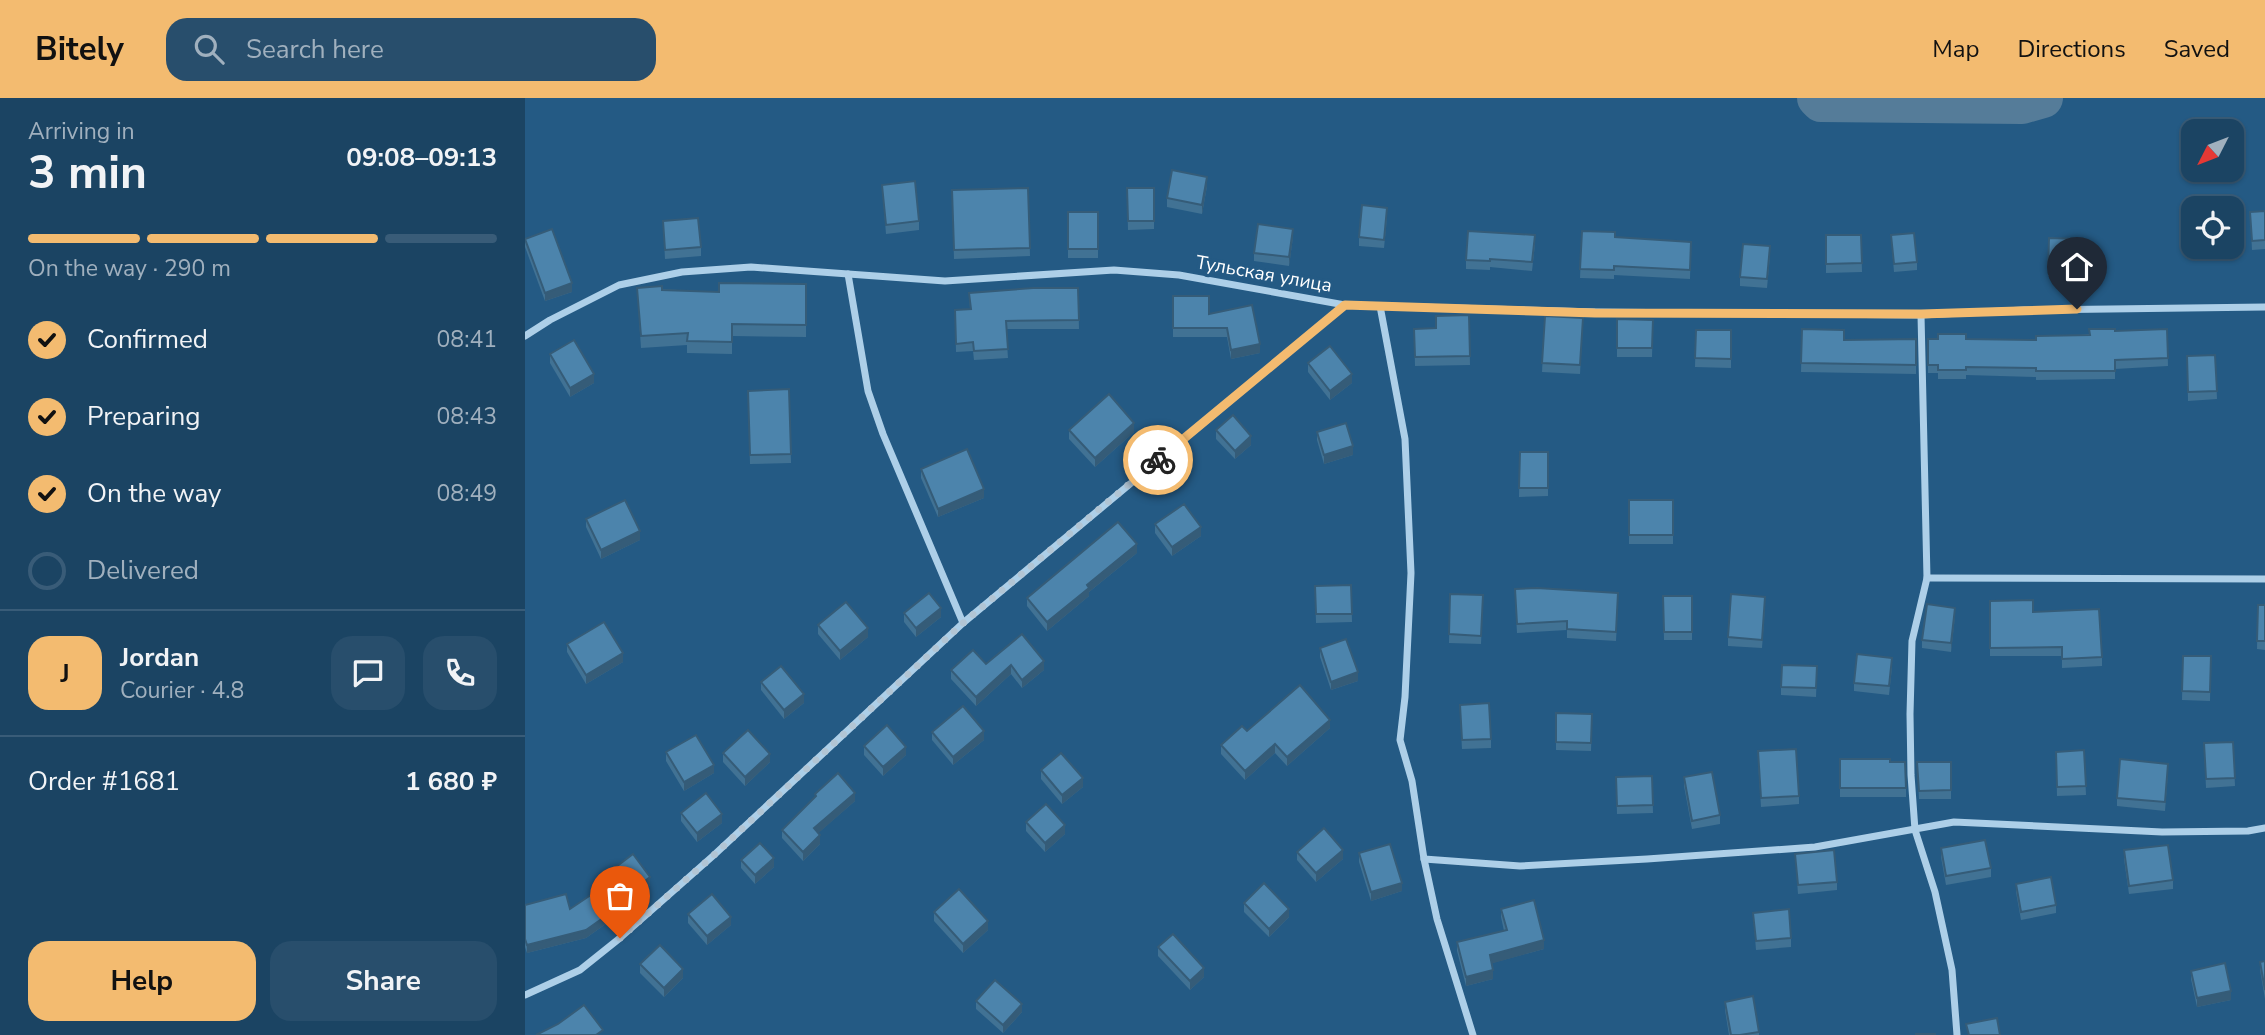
<!DOCTYPE html>
<meta charset="utf-8">
<style>
:root{--surface:#1b4463;--page:#284e6c;--text:#f1f3f6;--muted:#a0b0be;--line:#395c78;--accent:#f3bb70}
body{margin:0;font-family:"Nunito Sans",sans-serif;background:var(--page);color:var(--text);height:100vh;display:flex;flex-direction:column;font-size:26px;white-space:nowrap}
*{box-sizing:border-box;margin:0}
p{font-size:23px;color:var(--muted)}
.icon{flex:none;width:38px;height:38px;fill:none;stroke:currentColor;stroke-width:2;stroke-linecap:round;stroke-linejoin:round}
.map{position:relative;flex:1;overflow:hidden}
.side{display:flex;flex-direction:column;background:var(--surface);width:525px}
.side>*{flex:none}
.needle{width:46px;rotate:228deg}
.tools{position:absolute;left:1656px;top:21px;display:grid;gap:14px}
.tools a{display:grid;place-items:center;width:63px;height:63px;border-radius:14px;background:var(--surface);box-shadow:0 2px 5px #0004,0 0 0 2px var(--line);font-size:35px}
.pin{position:absolute;display:grid;place-items:center;width:60px;height:60px;color:#fff;margin:-72px -30px;border-radius:50% 50% 50% 0;rotate:-45deg;box-shadow:0 0 7px #0007}
.pin .icon{rotate:45deg}
.courier{position:absolute;display:grid;place-items:center;width:70px;height:70px;margin:-35px;border:5px solid #f3bb70;border-radius:50%;background:#fff;color:#222;box-shadow:0 2px 9px #0007}
.headline em{font-style:normal;font-weight:700}
.headline div{display:flex;flex-direction:column-reverse}
.headline{display:flex;align-items:center;justify-content:space-between;height:119px;padding:0 28px}
h1{font-size:46px;font-weight:700;line-height:52px}
.bar{display:grid;grid-template-columns:repeat(4,1fr);gap:10px 7px;align-content:center;height:84px;padding:0 28px}
.bar i{height:9px;border-radius:5px;background:var(--line)}
.bar .on{background:var(--accent)}
.bar p{grid-column:span 4}
.line{display:flex;align-items:center;gap:18px;padding:0 28px;border-top:2px solid var(--line)}
.line div{flex:1}
.round{display:grid;place-items:center;flex:none;width:74px;height:74px;border-radius:21px;background:var(--page)}
ol{padding:0 28px;list-style:none}
li{display:flex;align-items:center;gap:21px;height:77px}
li p{margin-inline-start:auto}
li .icon{padding:7px;border-radius:50%;background:var(--accent);color:#111;stroke-width:4}
li:last-child{color:var(--muted)}
li i{width:38px;height:38px;border:4px solid var(--line);border-radius:50%}
.action{display:flex;gap:14px;margin-top:auto;padding:14px 28px}
.action a{flex:1;height:80px;border-radius:21px;background:var(--accent);color:#111;font-size:28px;font-weight:700;line-height:80px;text-align:center}
.action a+a{background:var(--page);color:var(--text)}
header{display:flex;align-items:center;gap:42px;box-sizing:border-box;height:98px;padding:0 35px;background:var(--accent);color:#111}
header strong{font-size:33px}
nav{display:flex;gap:38px;margin-inline-start:auto;font-size:24px}
.search{width:490px;height:63px;background:var(--page);display:flex;align-items:center;gap:18px;box-sizing:border-box;padding:0 24px;border-radius:21px;color:var(--muted);font-size:26px}
main{display:flex;flex:1;min-height:0}
.map>svg:first-child{display:block}
</style>
<header>
<strong>Bitely</strong>
<div class="search"><svg class="icon" aria-label="search" viewBox="0 0 24 24"><circle cx="10" cy="10" r="6"/><path d="M15 15l6 6"/></svg>Search here</div>
<nav><a>Map</a><a>Directions</a><a>Saved</a></nav>
</header>
<main>
<section class="side">
<div class="headline"><div><h1>3 min</h1><p>Arriving in</p></div><em>09:08–09:13</em></div>
<div class="bar"><i class="on"></i><i class="on"></i><i class="on"></i><i></i><p>On the way · 290 m</p></div>
<ol>
<li><svg class="icon" aria-label="check" viewBox="0 0 24 24"><path d="M5 12l5 5 9-10"/></svg>Confirmed<p>08:41</p></li>
<li><svg class="icon" aria-label="check" viewBox="0 0 24 24"><path d="M5 12l5 5 9-10"/></svg>Preparing<p>08:43</p></li>
<li><svg class="icon" aria-label="check" viewBox="0 0 24 24"><path d="M5 12l5 5 9-10"/></svg>On the way<p>08:49</p></li>
<li><i></i>Delivered</li>
</ol>
<div class="line" style="height:126px"><b class="round" style="background:var(--accent);color:#111">J</b><div><b>Jordan</b><p>Courier · 4.8</p></div><a class="round"><svg class="icon" aria-label="chat" viewBox="0 0 24 24"><path d="M4 5h16v11H9l-5 4z"/></svg></a><a class="round"><svg class="icon" aria-label="phone" viewBox="0 0 24 24"><path d="M5 4h4l2 5-3 2q2 4 5 5l2-3 5 2v4C11 20 4 13 5 4z"/></svg></a></div>
<div class="line" style="height:91px"><div>Order #1681</div><b>1 680 ₽</b></div>
<div class="action"><a>Help</a><a>Share</a></div>
</section>
<div class="map">
<svg width="1740" height="937" viewBox="0 0 1740 937">
<rect width="100%" height="100%" fill="#245a84"/>
<g fill="none" stroke-linecap="round" stroke-linejoin="round">
<!-- river -->
<polyline stroke="#557c99" stroke-width="40" points="1292,0 1296,4 1497,6 1518,0"/>
<!-- minor -->
<g stroke="#adcfe8" stroke-width="7">
<polyline points="323,176 343,293 358,336 438,525"/>
<polyline points="855,208 880,341 886,475 880,599 875,642 887,683 899,761 912,821 948,937"/>
<polyline points="1396,217 1402,480 1387,543 1385,616 1386,677 1390,732 1410,794 1427,872 1432,937"/>
<polyline points="0,238 25,222 94,187 157,174 226,169 420,183 589,172 654,177 820,207 1070,214 1396,217 1499,212 1740,209"/>
<polyline points="1402,480 1740,481"/>
<polyline points="899,761 995,768 1122,761 1290,749 1429,724 1637,734 1723,733 1740,730"/>
<polyline points="0,897 55,872 95,840 189,757 438,525 820,207"/>
</g>
</g>
<!-- wall -->
<g fill="#417294">
<polygon points="357,87 394,123 394,132 361,136"/>
<polygon points="682,88 677,116 642,109 642,100"/>
<polygon points="503,90 505,158 429,161 427,92"/>
<polygon points="602,90 629,90 629,131 603,132"/>
<polygon points="1740,113 1740,151 1727,152 1725,114"/>
<rect x="543" y="114" width="30" height="46"/>
<polygon points="862,119 859,150 834,148 834,139"/>
<polygon points="138,123 176,149 176,158 140,161"/>
<polygon points="1057,133 1090,139 1166,144 1165,181 1089,177 1089,181 1055,180"/>
<polygon points="1301,137 1336,137 1337,174 1301,175"/>
<polygon points="1366,137 1392,164 1392,172 1369,174"/>
<polygon points="768,139 764,168 729,163 729,155"/>
<polygon points="1524,140 1559,141 1559,178 1523,178"/>
<polygon points="0,141 47,194 20,203 0,149"/>
<polygon points="1010,146 1007,173 965,169 965,172 941,171 941,162"/>
<polygon points="1245,157 1242,190 1215,188 1215,179"/>
<polygon points="281,186 281,239 207,238 207,256 162,255 162,247 116,250 112,190 194,194"/>
<polygon points="553,190 554,231 481,231 483,260 449,262 448,253 431,254 430,212 445,211 444,195"/>
<polygon points="648,198 684,216 735,255 706,261 702,239 648,239"/>
<polygon points="944,217 945,267 890,268 889,231 911,230"/>
<polygon points="1020,218 1058,220 1055,276 1017,274"/>
<polygon points="1092,221 1128,222 1127,259 1092,259"/>
<polygon points="1277,231 1319,242 1391,241 1391,276 1276,274"/>
<polygon points="1642,231 1643,268 1590,271 1590,281 1511,282 1511,279 1441,277 1441,281 1413,281 1413,275 1403,275 1403,241 1511,242 1590,233"/>
<polygon points="1171,232 1206,232 1206,270 1170,269"/>
<polygon points="25,256 69,285 45,299 25,265"/>
<polygon points="1690,257 1692,301 1663,303 1662,258"/>
<polygon points="783,265 827,285 805,302 783,274"/>
<polygon points="264,291 266,365 225,366 223,293"/>
<polygon points="544,332 609,334 570,369 544,341"/>
<polygon points="691,332 726,347 710,361 691,341"/>
<polygon points="792,334 828,357 799,366 792,342"/>
<polygon points="995,354 1023,354 1023,398 994,399"/>
<polygon points="396,371 459,400 413,419 396,380"/>
<rect x="1104" y="402" width="44" height="44"/>
<polygon points="61,421 115,442 76,461 61,429"/>
<polygon points="630,426 676,438 647,458 630,435"/>
<polygon points="612,455 564,494 564,498 522,533 502,508 502,500"/>
<polygon points="826,487 827,524 791,525 790,488"/>
<polygon points="925,496 958,497 956,546 924,545"/>
<polygon points="1138,498 1167,498 1167,542 1139,542"/>
<polygon points="990,499 1093,504 1091,543 1042,540 1042,532 992,535"/>
<polygon points="1465,503 1508,514 1577,559 1577,568 1537,570 1537,558 1465,558"/>
<polygon points="1733,507 1740,507 1740,552 1732,551"/>
<polygon points="1240,508 1237,550 1203,548 1203,539"/>
<polygon points="379,515 416,519 391,539 379,524"/>
<polygon points="1430,518 1426,554 1397,550 1397,542"/>
<polygon points="293,527 343,539 315,562 293,536"/>
<polygon points="497,536 519,572 497,590 486,576 451,608 426,581 426,572 461,566"/>
<polygon points="42,546 98,564 61,586 42,554"/>
<polygon points="795,550 833,583 806,592 795,559"/>
<polygon points="1658,558 1686,558 1685,603 1657,602"/>
<polygon points="1292,568 1291,599 1256,597 1256,589"/>
<polygon points="1367,569 1364,597 1329,593 1329,585"/>
<polygon points="236,584 279,605 259,621 236,592"/>
<polygon points="1031,615 1067,616 1066,653 1031,652"/>
<polygon points="935,616 966,641 966,650 937,651"/>
<polygon points="805,630 762,668 750,655 720,682 696,656 696,647 722,633"/>
<polygon points="407,634 459,642 428,667 407,642"/>
<polygon points="1708,644 1710,688 1681,690 1679,645"/>
<polygon points="339,648 381,657 358,678 339,657"/>
<polygon points="1559,652 1561,697 1532,698 1531,654"/>
<polygon points="141,654 189,675 159,693 141,663"/>
<polygon points="198,655 245,664 220,688 198,664"/>
<polygon points="1315,661 1365,664 1381,690 1381,699 1315,699"/>
<polygon points="1233,662 1274,698 1274,706 1236,709"/>
<polygon points="1392,664 1426,664 1426,701 1394,701"/>
<polygon points="516,672 558,689 537,706 516,681"/>
<polygon points="1643,674 1640,713 1592,708 1592,700"/>
<polygon points="1127,678 1128,715 1092,716 1091,679"/>
<polygon points="1159,679 1195,717 1195,726 1167,731 1159,688"/>
<polygon points="290,696 330,703 293,735 295,746 278,763 257,740 257,732 290,700"/>
<polygon points="156,715 197,725 172,744 156,723"/>
<polygon points="501,724 540,736 520,754 501,733"/>
<polygon points="1416,750 1466,770 1466,779 1421,787 1416,759"/>
<polygon points="1599,752 1648,782 1648,791 1604,796 1599,761"/>
<polygon points="772,754 818,761 791,784 772,762"/>
<polygon points="834,755 877,793 846,803 834,764"/>
<polygon points="1270,756 1312,784 1312,792 1273,796"/>
<polygon points="216,762 249,769 230,786 216,770"/>
<polygon points="83,775 125,787 85,819 85,823 61,840 2,855 0,849 0,807 45,811 84,785 83,783"/>
<polygon points="1491,786 1531,807 1531,815 1496,822 1491,794"/>
<polygon points="719,805 764,819 744,839 719,814"/>
<polygon points="976,811 1019,851 967,865 968,881 941,888 932,853 932,844 979,833 976,819"/>
<polygon points="409,814 463,832 438,855 409,823"/>
<polygon points="1228,815 1266,840 1266,849 1231,852"/>
<polygon points="163,816 206,827 182,847 163,825"/>
<polygon points="633,849 679,879 665,892 633,858"/>
<polygon points="1740,863 1740,901 1735,872 1735,864"/>
<polygon points="115,866 158,880 139,899 115,875"/>
<polygon points="1666,873 1706,902 1672,909 1666,881"/>
<polygon points="451,903 497,914 478,935 451,911"/>
<polygon points="1200,904 1234,934 1234,937 1204,937 1200,912"/>
</g>
<!-- shaded-wall -->
<g fill="#355c78">
<polygon points="682,79 682,88 677,116 677,107"/>
<polygon points="768,131 768,139 764,168 764,159"/>
<polygon points="47,185 47,194 20,203 20,195"/>
<polygon points="735,246 735,255 706,261 706,252"/>
<polygon points="69,276 69,285 45,299 45,290"/>
<polygon points="827,276 827,285 805,302 805,293"/>
<polygon points="609,325 609,334 570,369 570,360"/>
<polygon points="726,338 726,347 710,361 710,353"/>
<polygon points="828,348 828,357 799,366 799,357"/>
<polygon points="459,391 459,400 413,419 413,411"/>
<polygon points="676,429 676,438 647,458 647,449"/>
<polygon points="115,433 115,442 76,461 76,452"/>
<polygon points="612,446 612,455 564,494 564,498 522,533 522,524 562,487"/>
<polygon points="416,510 416,519 391,539 391,530"/>
<polygon points="1430,510 1430,518 1426,554 1426,545"/>
<polygon points="343,530 343,539 315,562 315,553"/>
<polygon points="98,555 98,564 61,586 61,577"/>
<polygon points="519,563 519,572 497,590 497,582"/>
<polygon points="486,567 486,576 451,608 451,599"/>
<polygon points="833,574 833,583 806,592 806,584"/>
<polygon points="279,596 279,605 259,621 259,612"/>
<polygon points="805,622 805,630 762,668 762,659"/>
<polygon points="459,633 459,642 428,667 428,659"/>
<polygon points="750,646 750,655 720,682 720,673"/>
<polygon points="381,649 381,657 358,678 358,669"/>
<polygon points="245,656 245,664 220,688 220,679"/>
<polygon points="189,667 189,675 159,693 159,684"/>
<polygon points="558,680 558,689 537,706 537,697"/>
<polygon points="330,695 330,703 289,739 289,730"/>
<polygon points="197,716 197,725 172,744 172,735"/>
<polygon points="540,727 540,736 520,754 520,745"/>
<polygon points="295,737 295,746 278,763 278,754"/>
<polygon points="818,752 818,761 791,784 791,775"/>
<polygon points="249,760 249,769 230,786 230,777"/>
<polygon points="125,779 125,787 85,819 85,823 61,840 2,855 2,847 83,812"/>
<polygon points="877,785 877,793 846,803 846,794"/>
<polygon points="764,811 764,819 744,839 744,831"/>
<polygon points="206,819 206,827 182,847 182,838"/>
<polygon points="463,823 463,832 438,855 438,846"/>
<polygon points="1019,842 1019,851 965,866 965,857"/>
<polygon points="679,870 679,879 665,892 665,883"/>
<polygon points="158,871 158,880 139,899 139,890"/>
<polygon points="968,872 968,881 941,888 941,879"/>
<polygon points="1706,893 1706,902 1672,909 1672,900"/>
<polygon points="497,906 497,914 478,935 478,927"/>
</g>
<!-- building -->
<g fill="#4c84ac" stroke="#355c78" stroke-width="2">
<polygon points="647,72 682,79 677,107 642,100"/>
<polygon points="390,83 394,123 361,127 357,87"/>
<polygon points="503,90 505,150 429,152 427,92"/>
<polygon points="602,90 629,90 629,123 603,123"/>
<polygon points="837,107 862,110 859,142 834,139"/>
<polygon points="1740,113 1740,142 1727,143 1725,114"/>
<rect x="543" y="114" width="30" height="37"/>
<polygon points="173,120 176,149 140,152 138,123"/>
<polygon points="733,126 768,131 764,159 729,155"/>
<polygon points="27,131 47,185 20,195 0,141"/>
<polygon points="943,133 1010,137 1007,164 965,161 965,163 941,162"/>
<polygon points="1057,133 1090,134 1090,139 1166,144 1165,172 1089,168 1089,172 1055,171"/>
<polygon points="1389,135 1392,164 1369,166 1366,137"/>
<polygon points="1301,137 1336,137 1337,165 1301,166"/>
<polygon points="1524,140 1559,141 1559,169 1523,169"/>
<polygon points="1218,146 1245,148 1242,181 1215,179"/>
<polygon points="194,185 281,186 281,227 207,226 207,244 162,243 163,235 116,238 112,190 137,188 137,192 194,194"/>
<polygon points="508,190 553,190 554,222 481,223 483,251 449,253 448,244 431,246 430,212 446,211 444,195"/>
<polygon points="648,198 684,198 684,216 727,207 735,246 706,252 702,230 648,230"/>
<polygon points="944,217 945,258 890,259 889,231 911,230 911,218"/>
<polygon points="1020,218 1058,220 1055,267 1017,265"/>
<polygon points="1092,221 1128,222 1127,250 1092,250"/>
<polygon points="1277,231 1319,232 1319,242 1391,241 1391,267 1276,265"/>
<polygon points="1564,231 1590,231 1590,233 1642,231 1643,260 1590,262 1590,273 1511,273 1511,270 1441,269 1441,272 1413,272 1413,267 1403,267 1403,241 1413,241 1413,236 1441,236 1441,241 1511,242 1511,238 1565,237"/>
<polygon points="1171,232 1206,232 1206,261 1170,260"/>
<polygon points="49,242 69,276 45,290 25,256"/>
<polygon points="805,248 827,276 805,293 783,265"/>
<polygon points="1690,257 1692,293 1663,294 1662,258"/>
<polygon points="264,291 266,356 225,357 223,293"/>
<polygon points="584,296 609,325 570,360 544,332"/>
<polygon points="708,317 726,338 710,353 691,332"/>
<polygon points="821,325 828,348 799,357 792,334"/>
<polygon points="442,351 459,391 413,411 396,371"/>
<polygon points="995,354 1023,354 1023,390 994,390"/>
<polygon points="100,402 115,433 76,452 61,421"/>
<rect x="1104" y="402" width="44" height="35"/>
<polygon points="659,406 676,429 647,449 630,426"/>
<polygon points="593,424 612,446 562,487 564,490 522,524 502,500"/>
<polygon points="826,487 827,516 791,516 790,488"/>
<polygon points="1012,490 1093,495 1091,534 1042,531 1042,523 992,526 990,491"/>
<polygon points="404,495 416,510 391,530 379,515"/>
<polygon points="925,496 958,497 956,538 924,536"/>
<polygon points="1206,496 1240,499 1237,542 1203,539"/>
<polygon points="1138,498 1167,498 1167,534 1139,534"/>
<polygon points="1508,502 1508,514 1574,511 1577,559 1537,561 1537,549 1465,550 1465,503"/>
<polygon points="321,504 343,530 315,553 293,527"/>
<polygon points="1402,506 1430,510 1426,545 1397,542"/>
<polygon points="1733,507 1740,507 1740,543 1732,543"/>
<polygon points="79,524 98,555 61,577 42,546"/>
<polygon points="497,536 519,563 497,582 486,567 451,599 426,572 448,552 461,566"/>
<polygon points="821,541 833,574 806,584 795,550"/>
<polygon points="1332,556 1367,560 1364,588 1329,585"/>
<polygon points="1658,558 1686,558 1685,594 1657,593"/>
<polygon points="1257,567 1292,568 1291,590 1256,589"/>
<polygon points="256,568 279,596 259,612 236,584"/>
<polygon points="775,587 805,622 762,659 750,646 720,673 696,647 717,628 722,633"/>
<polygon points="964,605 966,641 937,642 935,607"/>
<polygon points="438,608 459,633 428,659 407,634"/>
<polygon points="1031,615 1067,616 1066,645 1031,644"/>
<polygon points="362,627 381,649 358,669 339,648"/>
<polygon points="223,632 245,656 220,679 198,655"/>
<polygon points="171,637 189,667 159,684 141,654"/>
<polygon points="1708,644 1710,680 1681,681 1679,645"/>
<polygon points="1271,651 1274,698 1236,700 1233,653"/>
<polygon points="1559,652 1561,688 1532,689 1531,654"/>
<polygon points="536,655 558,680 537,697 516,672"/>
<polygon points="1315,661 1365,661 1365,664 1380,664 1381,690 1315,690"/>
<polygon points="1595,661 1643,666 1640,704 1592,700"/>
<polygon points="1392,664 1426,664 1426,692 1394,693"/>
<polygon points="1187,674 1195,717 1167,723 1159,679"/>
<polygon points="313,675 330,695 289,730 295,737 278,754 257,732 291,698 290,696"/>
<polygon points="1127,678 1128,707 1092,708 1091,679"/>
<polygon points="181,695 197,716 172,735 156,715"/>
<polygon points="521,706 540,727 520,745 501,724"/>
<polygon points="799,730 818,752 791,775 772,754"/>
<polygon points="1460,742 1466,770 1421,778 1416,750"/>
<polygon points="235,745 249,760 230,777 216,762"/>
<polygon points="865,746 877,785 846,794 834,755"/>
<polygon points="1643,747 1648,782 1604,788 1599,752"/>
<polygon points="1309,752 1312,784 1273,787 1270,756"/>
<polygon points="108,756 125,779 83,812 85,815 61,832 2,847 0,841 0,807 41,796 45,811 88,782 83,775"/>
<polygon points="1526,779 1531,807 1496,814 1491,786"/>
<polygon points="739,785 764,811 744,831 719,805"/>
<polygon points="434,791 463,823 438,846 409,814"/>
<polygon points="187,796 206,819 182,838 163,816"/>
<polygon points="1009,802 1019,842 965,857 968,872 941,879 932,844 982,832 976,811"/>
<polygon points="1264,811 1266,840 1231,843 1228,815"/>
<polygon points="648,836 679,870 665,883 633,849"/>
<polygon points="135,847 158,871 139,890 115,866"/>
<polygon points="1740,863 1740,892 1735,864"/>
<polygon points="1700,865 1706,893 1672,900 1666,873"/>
<polygon points="470,882 497,906 478,927 451,903"/>
<polygon points="1228,898 1234,934 1215,937 1206,937 1200,904"/>
<polygon points="59,907 78,932 71,937 11,937 33,926"/>
<polygon points="1472,920 1475,937 1444,937 1441,926"/>
<rect x="1391" y="936" width="19" height="1"/>
</g>
<g fill="none" stroke-linecap="round" stroke-linejoin="round">
<!-- done -->
<polyline stroke="#b2c5d4" stroke-width="7" stroke-dasharray="0 12.6" points="95,840 189,757 438,525 633,362"/>
<!-- route -->
<polyline stroke="#f3bb70" stroke-width="9" points="633,362 820,207 1070,215 1396,216 1552,211"/>
</g>
<g text-anchor="middle" dominant-baseline="central" stroke-width="7" stroke-linejoin="round" paint-order="stroke">
<!-- street labels -->
<g font-size="19" fill="#fff" stroke="#245a84">
<text transform="translate(739 176) rotate(10)">Тульская улица</text>
</g>
</g>
</svg>
<div class="tools">
<a><svg class="needle" viewBox="-14 -14 28 28"><path d="M0-13l5 13h-10z" fill="#e53935"/><path d="M0 13l5-13h-10z" fill="#a0b0be"/></svg></a>
<a><svg class="icon" aria-label="locate" viewBox="0 0 24 24"><circle cx="12" cy="12" r="6"/><path d="M12 2v4M12 18v4M2 12h4M18 12h4"/></svg></a>
</div>
<div class="pin" style="left:95px;top:840px;background:#ea580c"><svg class="icon" aria-label="bag" viewBox="0 0 24 24"><path d="M5 8h14l-1 12H6zM9 8a3 3 0 0 1 6 0"/></svg></div>
<div class="pin" style="left:1552px;top:211px;background:#1f2937"><svg class="icon" aria-label="home" viewBox="0 0 24 24"><path d="M3 11l9-7 9 7M6 9v11h12V9"/></svg></div>
<div class="courier" style="left:633px;top:362px"><svg class="icon" aria-label="bike" viewBox="0 0 24 24"><circle cx="6" cy="16" r="4"/><circle cx="18" cy="16" r="4"/><path d="M6 16l4-8h5l3 8M10 8l3 8H6M13 5h3"/></svg></div>
</div>
</main>
